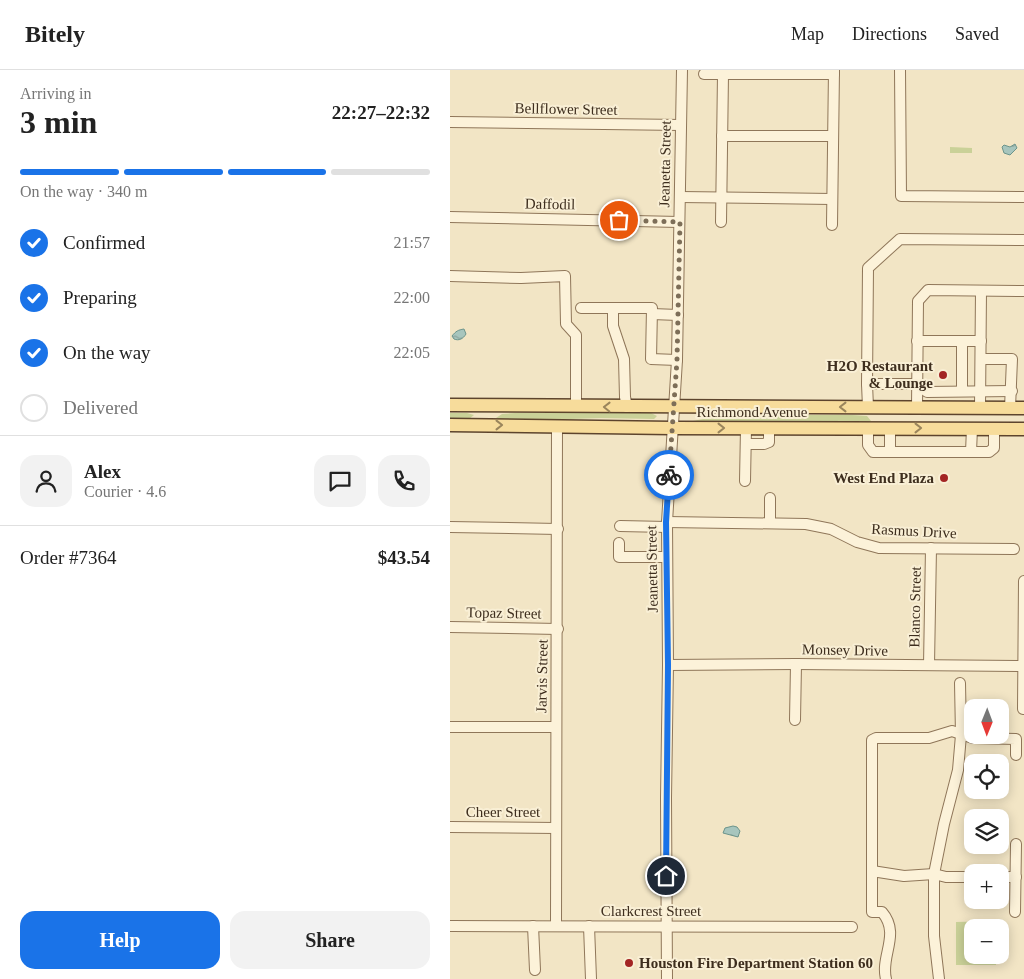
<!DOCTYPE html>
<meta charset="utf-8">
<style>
:root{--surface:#fff;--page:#f2f2f2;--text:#222;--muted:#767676;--line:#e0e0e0;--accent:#1a73e8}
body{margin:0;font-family:"Times New Roman",serif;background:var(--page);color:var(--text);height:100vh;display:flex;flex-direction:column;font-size:19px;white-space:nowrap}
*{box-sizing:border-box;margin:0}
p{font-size:16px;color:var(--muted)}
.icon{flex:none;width:28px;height:28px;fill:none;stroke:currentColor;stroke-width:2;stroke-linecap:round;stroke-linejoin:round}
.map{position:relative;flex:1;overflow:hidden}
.drawer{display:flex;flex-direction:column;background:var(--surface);width:450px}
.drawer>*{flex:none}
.needle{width:32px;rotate:181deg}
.controls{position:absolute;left:514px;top:629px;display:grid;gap:10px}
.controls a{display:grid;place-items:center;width:45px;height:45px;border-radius:10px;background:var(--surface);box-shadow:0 2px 12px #0003;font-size:25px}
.pin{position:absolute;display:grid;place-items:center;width:42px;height:42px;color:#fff;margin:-21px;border:2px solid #fff;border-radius:50%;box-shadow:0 1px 5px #0007}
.courier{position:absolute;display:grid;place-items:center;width:50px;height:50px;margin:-25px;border:4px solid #1a73e8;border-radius:50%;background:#fff;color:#222;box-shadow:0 1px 6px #0007}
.headline em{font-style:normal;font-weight:700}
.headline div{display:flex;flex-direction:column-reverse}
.headline{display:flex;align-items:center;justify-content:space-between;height:85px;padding:0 20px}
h1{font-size:32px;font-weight:700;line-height:38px}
.bar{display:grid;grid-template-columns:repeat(4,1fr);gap:8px 5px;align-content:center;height:60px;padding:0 20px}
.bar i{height:6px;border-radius:4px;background:var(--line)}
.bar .on{background:var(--accent)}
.bar p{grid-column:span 4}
.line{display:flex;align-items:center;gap:12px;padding:0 20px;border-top:1px solid var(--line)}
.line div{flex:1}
.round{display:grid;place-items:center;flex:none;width:52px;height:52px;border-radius:15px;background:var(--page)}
ol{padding:0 20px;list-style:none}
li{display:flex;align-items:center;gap:15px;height:55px}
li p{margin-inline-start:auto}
li .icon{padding:5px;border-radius:50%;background:var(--accent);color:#fff;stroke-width:4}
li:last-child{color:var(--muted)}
li i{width:28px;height:28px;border:2px solid var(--line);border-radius:50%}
.cta{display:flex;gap:10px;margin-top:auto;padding:10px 20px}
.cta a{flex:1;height:58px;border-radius:15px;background:var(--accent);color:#fff;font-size:20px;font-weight:700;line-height:58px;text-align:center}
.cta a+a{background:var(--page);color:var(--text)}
header{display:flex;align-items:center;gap:30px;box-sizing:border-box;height:70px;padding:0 25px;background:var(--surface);border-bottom:1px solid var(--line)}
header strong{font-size:24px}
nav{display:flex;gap:28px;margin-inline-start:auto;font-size:18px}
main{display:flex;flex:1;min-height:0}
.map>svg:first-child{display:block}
</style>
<header>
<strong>Bitely</strong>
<nav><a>Map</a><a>Directions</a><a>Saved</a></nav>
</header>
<main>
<section class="drawer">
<div class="headline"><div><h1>3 min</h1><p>Arriving in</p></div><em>22:27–22:32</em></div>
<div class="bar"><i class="on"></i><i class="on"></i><i class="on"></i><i></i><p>On the way · 340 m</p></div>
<ol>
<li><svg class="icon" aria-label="check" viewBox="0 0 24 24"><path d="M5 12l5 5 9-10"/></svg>Confirmed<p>21:57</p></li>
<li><svg class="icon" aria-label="check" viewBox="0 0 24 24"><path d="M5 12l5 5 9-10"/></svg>Preparing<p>22:00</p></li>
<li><svg class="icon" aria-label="check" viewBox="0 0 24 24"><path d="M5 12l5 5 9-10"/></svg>On the way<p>22:05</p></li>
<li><i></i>Delivered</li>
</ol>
<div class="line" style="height:90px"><a class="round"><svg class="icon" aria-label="person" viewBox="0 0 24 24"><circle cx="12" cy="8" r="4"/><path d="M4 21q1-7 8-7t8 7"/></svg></a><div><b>Alex</b><p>Courier · 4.6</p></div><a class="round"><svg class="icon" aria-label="chat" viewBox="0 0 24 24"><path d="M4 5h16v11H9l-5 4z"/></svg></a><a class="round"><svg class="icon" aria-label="phone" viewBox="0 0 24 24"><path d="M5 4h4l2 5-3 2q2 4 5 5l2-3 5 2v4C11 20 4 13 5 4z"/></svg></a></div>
<div class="line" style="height:65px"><div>Order #7364</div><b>$43.54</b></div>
<div class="cta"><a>Help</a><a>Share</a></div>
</section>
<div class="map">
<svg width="574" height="909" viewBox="0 0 574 909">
<defs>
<pattern id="water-ripples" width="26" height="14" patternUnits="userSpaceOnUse" patternTransform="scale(1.25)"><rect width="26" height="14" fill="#a7c5bd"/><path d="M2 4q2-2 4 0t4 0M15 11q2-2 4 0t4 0" fill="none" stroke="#89a099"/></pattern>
</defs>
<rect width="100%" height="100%" fill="#f2e5c5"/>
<!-- green -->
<g fill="#cad198">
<polygon points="500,77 522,78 522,83 500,83"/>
<polygon points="0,343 17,343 24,345 19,349 0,349"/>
<polygon points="65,343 201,343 207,346 204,349 151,348 55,351 46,348 52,344"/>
<polygon points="338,345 402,345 417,346 421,351 405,354 288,354 243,351 258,348 295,349"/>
<polygon points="545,851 545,857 522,858 522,885 546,885 546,895 506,895 506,852"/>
</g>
<!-- water -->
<g fill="url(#water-ripples)" stroke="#6c948b">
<polygon points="565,74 567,78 560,85 554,83 552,77 554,75 560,77"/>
<path d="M 14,259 L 16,264 C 13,269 9,271 4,269 L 2,266 C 6,261 8,260 14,259 Z"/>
<polygon points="283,756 287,757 290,761 288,767 273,763 275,758"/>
</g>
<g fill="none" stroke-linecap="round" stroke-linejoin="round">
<defs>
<g id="minor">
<polyline points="450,0 451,126 574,127"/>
<polyline points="254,4 384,4"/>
<polyline points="0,52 231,55"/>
<polyline points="272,66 383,66"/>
<polyline points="230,127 382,129"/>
<polyline points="0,147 229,152"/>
<polyline points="271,152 273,4"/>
<polyline points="382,155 384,0"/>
<polyline points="0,206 71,208 115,206 116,254 126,265 126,336"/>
<polyline points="131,238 202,238 201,289 227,290"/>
<polyline points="163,238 163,256 174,289 175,327 177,337"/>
<polyline points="202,244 228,245"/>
<polyline points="467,271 531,271"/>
<polyline points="531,289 562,289 560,338"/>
<polyline points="417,314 418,198 450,169 574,170"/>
<polyline points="512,321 512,271"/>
<polyline points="418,337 417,314 466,314 477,322 562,321"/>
<polyline points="467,337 468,231 478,220 574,221"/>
<polyline points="530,337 531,221"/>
<polyline points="418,358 418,375 423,382 539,382 544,378 544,358"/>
<polyline points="440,358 440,382"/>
<polyline points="296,374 314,374 319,372 319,358"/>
<polyline points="521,382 522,358"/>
<polyline points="295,411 296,358"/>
<polyline points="320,428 320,453"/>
<polyline points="217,452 356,454 381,459 407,472 429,478 564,479"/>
<polyline points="170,456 217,457"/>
<polyline points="0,457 108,459"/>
<polyline points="169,473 169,487 217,487"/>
<polyline points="0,557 108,559"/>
<polyline points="218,595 346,594 572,596"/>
<polyline points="479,595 481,478"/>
<polyline points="573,639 574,511"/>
<polyline points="345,650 346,594"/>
<polyline points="0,657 106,657"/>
<polyline points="0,757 106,758"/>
<polyline points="422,801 454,806 484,804 496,807 522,807"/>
<polyline points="550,807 566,807"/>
<polyline points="565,842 566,774"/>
<polyline points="0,856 402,857"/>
<polyline points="83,856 85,900"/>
<polyline points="106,856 107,356"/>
<polyline points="139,856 141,909"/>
<polyline points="217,909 216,728 218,595 217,452 227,290 232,0"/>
<path d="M 436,909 C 430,886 451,864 432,842 L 422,842 L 422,670 L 426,668 L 479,668 L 502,661 L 523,668 L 566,669 L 566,685"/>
<polyline points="489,909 484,866 484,804 494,754 508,700 511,665 510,613"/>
</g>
<g id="major">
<polyline points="0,335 574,338"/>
<polyline points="0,355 222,358 574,359"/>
</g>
</defs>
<!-- minor casing -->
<use href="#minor" stroke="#8f7659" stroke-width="12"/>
<!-- major casing -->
<use href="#major" stroke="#5d442d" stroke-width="15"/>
<!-- minor -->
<use href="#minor" stroke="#fcf2d9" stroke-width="10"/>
<!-- major -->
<use href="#major" stroke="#f7dc9b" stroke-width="12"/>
</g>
<!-- one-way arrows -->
<defs><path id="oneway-chevron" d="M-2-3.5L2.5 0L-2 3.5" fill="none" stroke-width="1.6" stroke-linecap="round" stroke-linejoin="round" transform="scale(1.25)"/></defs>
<g stroke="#9a855c">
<use href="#oneway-chevron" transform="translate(157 337) rotate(-179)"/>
<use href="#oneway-chevron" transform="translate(393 337) rotate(-180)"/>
<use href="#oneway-chevron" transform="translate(49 355)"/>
<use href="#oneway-chevron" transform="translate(271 358)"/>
<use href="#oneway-chevron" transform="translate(468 358)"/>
</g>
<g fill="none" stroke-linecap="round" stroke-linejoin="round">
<!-- done -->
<polyline stroke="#7d6e58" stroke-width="5" stroke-dasharray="0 9" points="169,150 230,152 227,290 219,405"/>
<!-- route -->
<polyline stroke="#1a73e8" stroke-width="6" points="216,806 218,595 216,452 219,405"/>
</g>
<!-- markers -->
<g fill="#a32524" stroke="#f9efd5" stroke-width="2">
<circle cx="493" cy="305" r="5"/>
<circle cx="494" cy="408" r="5"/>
<circle cx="179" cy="893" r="5"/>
</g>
<g text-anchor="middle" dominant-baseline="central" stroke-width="4" stroke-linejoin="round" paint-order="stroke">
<!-- street labels -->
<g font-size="15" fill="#3e2e1e" stroke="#f9efd5">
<text transform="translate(116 39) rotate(1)">Bellflower Street</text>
<text transform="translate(215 94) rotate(-89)">Jeanetta Street</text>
<text transform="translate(100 134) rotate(1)">Daffodil</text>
<text x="302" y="342">Richmond Avenue</text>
<text transform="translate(464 461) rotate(3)">Rasmus Drive</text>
<text transform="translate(202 499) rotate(-91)">Jeanetta Street</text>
<text transform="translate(465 537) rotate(-89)">Blanco Street</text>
<text transform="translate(54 543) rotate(1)">Topaz Street</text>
<text transform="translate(395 580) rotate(1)">Monsey Drive</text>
<text transform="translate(92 606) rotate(-89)">Jarvis Street</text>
<text x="53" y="742">Cheer Street</text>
<text x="201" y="841">Clarkcrest Street</text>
</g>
<!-- poi labels -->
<g font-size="15" font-weight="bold" fill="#3e2e1e" stroke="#f9efd5" text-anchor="end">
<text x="483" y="296">H2O Restaurant<tspan x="483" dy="17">&amp; Lounge</tspan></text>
<text x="484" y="408">West End Plaza</text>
<text x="189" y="893" text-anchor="start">Houston Fire Department Station 60</text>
</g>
</g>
</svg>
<div class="controls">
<a><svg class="needle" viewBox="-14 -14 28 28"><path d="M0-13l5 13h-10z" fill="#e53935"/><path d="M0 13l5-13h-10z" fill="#767676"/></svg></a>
<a><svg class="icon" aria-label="locate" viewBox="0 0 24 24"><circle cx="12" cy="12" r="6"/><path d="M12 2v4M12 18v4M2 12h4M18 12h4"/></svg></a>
<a><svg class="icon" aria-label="layers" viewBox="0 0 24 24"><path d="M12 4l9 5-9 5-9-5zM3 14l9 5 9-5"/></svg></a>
<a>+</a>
<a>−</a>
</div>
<div class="pin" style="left:169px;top:150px;background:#ea580c"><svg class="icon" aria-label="bag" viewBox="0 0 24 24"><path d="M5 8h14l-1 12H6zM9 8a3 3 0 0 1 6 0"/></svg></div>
<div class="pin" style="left:216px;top:806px;background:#1f2937"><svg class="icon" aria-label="home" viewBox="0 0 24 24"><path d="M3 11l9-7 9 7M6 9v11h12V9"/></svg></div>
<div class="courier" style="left:219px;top:405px"><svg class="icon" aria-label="bike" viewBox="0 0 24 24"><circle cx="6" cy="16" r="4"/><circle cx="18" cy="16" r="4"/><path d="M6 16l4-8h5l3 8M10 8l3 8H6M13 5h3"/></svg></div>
</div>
</main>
